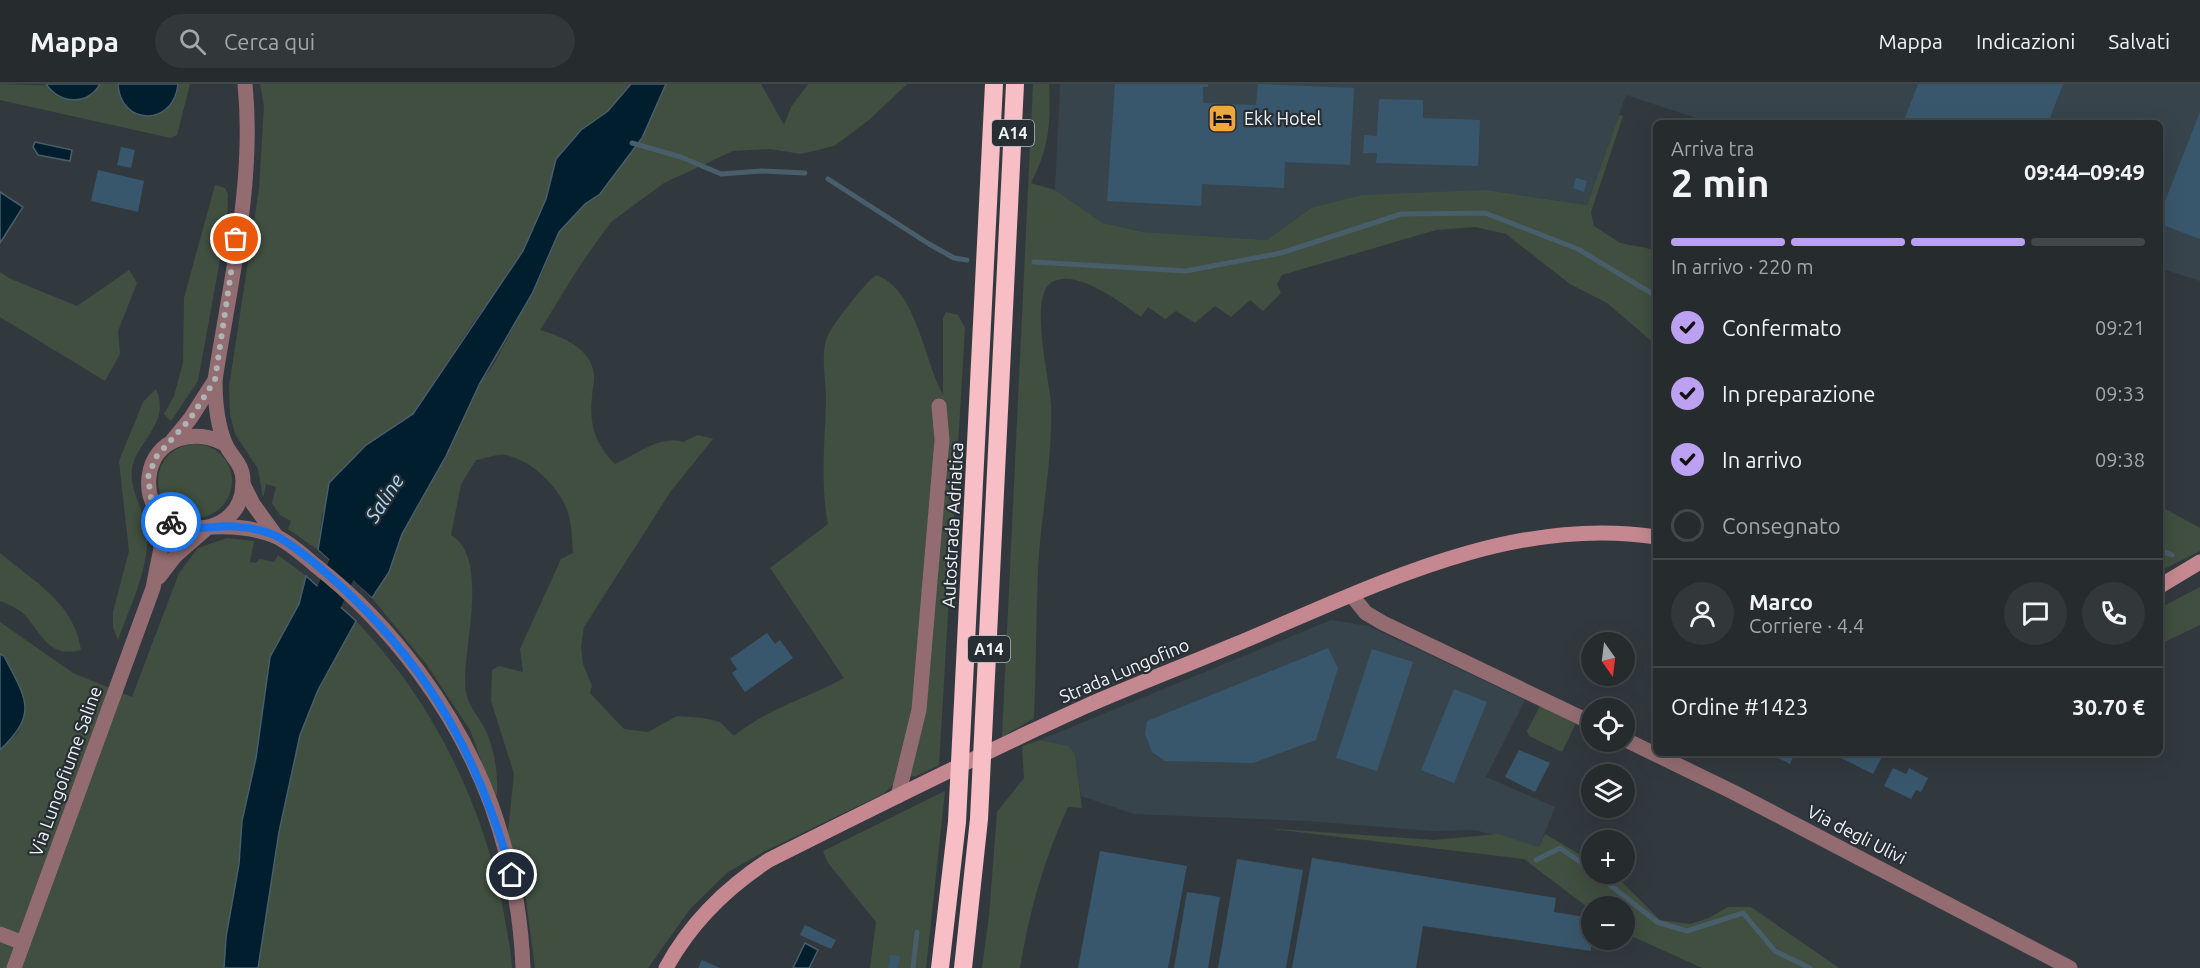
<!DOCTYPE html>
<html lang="it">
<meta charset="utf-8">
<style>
:root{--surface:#262b2e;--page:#32373a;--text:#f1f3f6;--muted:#a4a7aa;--line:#42474a;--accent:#bca0f2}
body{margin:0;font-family:Ubuntu,sans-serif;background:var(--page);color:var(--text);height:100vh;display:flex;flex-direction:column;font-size:22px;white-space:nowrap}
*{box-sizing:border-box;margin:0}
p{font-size:20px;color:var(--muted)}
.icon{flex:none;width:33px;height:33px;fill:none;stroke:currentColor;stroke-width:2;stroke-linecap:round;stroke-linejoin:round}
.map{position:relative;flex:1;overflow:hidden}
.drawer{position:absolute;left:1653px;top:36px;width:510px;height:636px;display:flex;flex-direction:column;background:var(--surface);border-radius:9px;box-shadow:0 6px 24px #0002,0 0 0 2px var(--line)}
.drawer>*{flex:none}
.needle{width:39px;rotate:166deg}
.controls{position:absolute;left:1581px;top:548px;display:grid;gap:12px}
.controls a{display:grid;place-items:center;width:54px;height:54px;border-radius:50%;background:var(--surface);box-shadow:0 6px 24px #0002,0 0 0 2px var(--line);font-size:30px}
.pin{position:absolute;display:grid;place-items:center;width:51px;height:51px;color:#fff;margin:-26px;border:3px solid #fff;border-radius:50%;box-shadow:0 2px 6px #0007}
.courier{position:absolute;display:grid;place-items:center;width:60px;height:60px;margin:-30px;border:4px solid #1a73e8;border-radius:50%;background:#fff;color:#222;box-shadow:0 2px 8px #0007}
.head em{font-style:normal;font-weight:600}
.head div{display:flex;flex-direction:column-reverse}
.head{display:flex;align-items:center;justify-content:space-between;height:102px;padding:0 18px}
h1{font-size:39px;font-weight:600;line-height:45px}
.bar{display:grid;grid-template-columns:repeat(4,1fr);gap:9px 6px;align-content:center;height:72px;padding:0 18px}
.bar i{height:8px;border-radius:4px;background:var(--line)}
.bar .selected{background:var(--accent)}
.bar p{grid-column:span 4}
.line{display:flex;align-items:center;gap:15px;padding:0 18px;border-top:2px solid var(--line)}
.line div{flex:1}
.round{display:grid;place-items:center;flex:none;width:63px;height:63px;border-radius:32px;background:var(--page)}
ol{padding:0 18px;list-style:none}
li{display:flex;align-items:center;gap:18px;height:66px}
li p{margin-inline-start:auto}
li .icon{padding:6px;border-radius:50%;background:var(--accent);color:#111;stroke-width:4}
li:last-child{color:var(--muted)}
li i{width:33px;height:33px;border:3px solid var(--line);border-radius:50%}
header{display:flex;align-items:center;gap:36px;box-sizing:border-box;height:84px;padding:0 30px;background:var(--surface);border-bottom:2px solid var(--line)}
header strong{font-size:28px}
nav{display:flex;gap:33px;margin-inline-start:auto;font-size:21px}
.search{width:420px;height:54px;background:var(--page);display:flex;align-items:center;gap:15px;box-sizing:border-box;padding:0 21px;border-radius:33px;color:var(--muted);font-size:22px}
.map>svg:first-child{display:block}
</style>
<header>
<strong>Mappa</strong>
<div class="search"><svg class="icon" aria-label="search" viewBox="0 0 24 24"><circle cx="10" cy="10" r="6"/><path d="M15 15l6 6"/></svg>Cerca qui</div>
<nav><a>Mappa</a><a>Indicazioni</a><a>Salvati</a></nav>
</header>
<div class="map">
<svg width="2200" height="884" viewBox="0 0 2200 884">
<rect width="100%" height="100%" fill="#32393e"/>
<!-- built -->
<g fill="#37444c">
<polygon points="1060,0 2200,0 2200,197 2160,184 2160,39 1712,39 1626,11 1587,121 1486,106 1311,124 1267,156 1143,148 1103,139 1055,106"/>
<polygon points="1331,536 1368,542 1525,616 1486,693 1555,723 1539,763 1475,746 1431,747 1308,737 1134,730 1081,712 1075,670 1069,662 1040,656"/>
</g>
<!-- green -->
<g fill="#404f40">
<polygon points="0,0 98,3 100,0 118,0 122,18 138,30 177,10 178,0 190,0 177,51 171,54 0,16"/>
<polygon points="260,0 631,0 608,27 581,46 556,75 546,115 523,167 507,194 474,237 413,330 366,361 322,430 318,466 288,445 291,437 280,431 272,419 276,403 266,400 263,414 258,385 235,350 230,330 229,303 259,105 264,22"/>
<path d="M 666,0 L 761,0 L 784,41 L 791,23 L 808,0 L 907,0 L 869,36 L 834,62 L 801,70 L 770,65 L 733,67 L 664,99 L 611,138 L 581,180 L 540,246 C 561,252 591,264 594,290 C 595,297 592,306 592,313 C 589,340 595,361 615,380 C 638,370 659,351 683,358 L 698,351 L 713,355 L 671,407 L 584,543 L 581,563 L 583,580 L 592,602 L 590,609 L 624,645 L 648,648 L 677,632 L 703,634 L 720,638 L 734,652 C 768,624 806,615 844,594 L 770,484 L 828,440 C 820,398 825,358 826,316 C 826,296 821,276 826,256 C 830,243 865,199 876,191 C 917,205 924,278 943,310 L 943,235 L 946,228 L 958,231 L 965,244 L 939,681 L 916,692 L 901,694 L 883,710 L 767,766 L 728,788 L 690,825 L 648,884 L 535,884 L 526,816 L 508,748 L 514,690 L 491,617 L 492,586 L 499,582 L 523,588 L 520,565 L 561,475 L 573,469 C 572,457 572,444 569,432 C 563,406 531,374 504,371 C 495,370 485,375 476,376 L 461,400 L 451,451 C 492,476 460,570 466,609 C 469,623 481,636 487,649 C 495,669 498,691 497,712 L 493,709 L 470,646 L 427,581 L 372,514 L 389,488 L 402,450 L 446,372 L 480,299 L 494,280 L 542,190 L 559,148 L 585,120 L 600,110 L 642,54 Z"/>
<path d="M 1033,0 L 1049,0 C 1051,39 1049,64 1031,99 L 1055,106 L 1103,139 L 1143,148 L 1267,156 L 1311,124 L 1362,111 L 1486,106 L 1587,121 L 1619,31 L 1623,32 L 1591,128 L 1594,142 L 1620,159 L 1656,166 L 1656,261 L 1607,219 L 1570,200 L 1506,150 L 1475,143 L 1436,146 L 1282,191 L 1277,200 L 1281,209 L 1263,227 L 1250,216 L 1231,233 L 1215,222 L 1195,239 L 1176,227 L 1165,235 L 1148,223 L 1141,233 C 1121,219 1077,184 1052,198 C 1028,212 1050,296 1051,321 C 1053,375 1041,430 1038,484 C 1036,534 1036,584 1034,634 L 1002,653 Z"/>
<polygon points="215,101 225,104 228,110 227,137 198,297 171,337 164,330 174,312 183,279 184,214"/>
<polygon points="129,186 137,199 118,247 120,270 105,297 0,233 0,188 11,195 77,222"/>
<path d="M 156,305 C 170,335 143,353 134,377 C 125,402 145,425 147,449 C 149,486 130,522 118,556 L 113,543 L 113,528 L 129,467 L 119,377 L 143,318 Z"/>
<circle cx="195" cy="397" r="37"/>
<polygon points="2160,422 2200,444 2200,467 2160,487"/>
<polygon points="227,454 254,457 250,478 256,479 260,475 274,478 278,471 306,492 299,520 270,573 256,674 242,737 239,780 226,853 224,884 0,884 0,666 19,648 4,573 0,570 0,538 73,589 132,613 179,489 198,464"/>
<path d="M 0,469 C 34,498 74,518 81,566 C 49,574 43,552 26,532 C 20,525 9,521 1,517 L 0,518 Z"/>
<polygon points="2200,503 2200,541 2160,560 2160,524"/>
<path d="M 356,537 C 433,617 484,721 504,830 C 507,848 511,866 512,884 L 258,884 L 279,748 L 300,651 L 318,606 Z"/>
<polygon points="1540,622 1576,639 1562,668 1529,652 1527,647"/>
<path d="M 1040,656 L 1069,662 L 1075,670 L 1082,724 L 1068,723 C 1044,775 1029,828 1020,884 L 982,884 L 989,832 L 997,728 L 1024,694 L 1022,662 Z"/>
<polygon points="945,707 926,884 870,884 876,838 828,779 823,767"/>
<polygon points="1263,744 1434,756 1498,750 1539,763 1545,750 1591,777 1592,789 1614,790 1660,836 1690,840 1709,834 1728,823 1751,823 1839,884 1702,884 1625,849 1624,822 1592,822 1591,826 1524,775"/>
</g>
<!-- water -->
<g fill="#001e2e" stroke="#485e6a" stroke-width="1.5">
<path d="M 46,0 L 100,0 C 87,22 60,20 46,0 Z"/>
<path d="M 118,0 L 178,0 C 174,43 120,42 118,0 Z"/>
<polygon points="631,0 666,0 642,54 600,110 585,120 559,148 532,210 480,299 446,372 402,450 389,488 372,514 318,466 329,399 366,361 413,330 523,167 546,115 556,75 581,46 608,27"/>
<polygon points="35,58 72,66 70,77 38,71 33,63"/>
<polygon points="0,108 23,123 0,159"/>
<polygon points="306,492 356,537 318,606 300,651 279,748 258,884 224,884 226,853 239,780 242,737 256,674 270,573 299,520"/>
<path d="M 0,570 L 4,572 C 26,615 39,629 0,666 Z"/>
<polygon points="805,859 818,866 809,884 793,884"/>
</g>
<!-- pier -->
<polygon fill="#32393e" points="315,464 355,498 374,516 370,516 316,469"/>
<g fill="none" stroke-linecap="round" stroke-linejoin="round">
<!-- stream -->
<g stroke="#485e6a" stroke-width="5">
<polyline points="632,59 681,73 721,90 761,87 805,89"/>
<polyline points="828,95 929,160 954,174 967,176"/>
<polyline points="1034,178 1186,187 1281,169 1401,130 1485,129 1578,165 1656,212"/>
<polyline points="2160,466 2172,471"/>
<polyline points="1536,776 1560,764 1592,786"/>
<polyline points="1595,789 1657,838 1687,847 1743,829 1775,867 1810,884"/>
<polyline points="913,884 917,848"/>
</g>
<!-- river -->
<polyline stroke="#001e2e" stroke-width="30" points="313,548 351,465 361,451"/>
</g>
<!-- building -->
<g fill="#39576c">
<polygon points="1115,0 1208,0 1208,3 1203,3 1203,19 1256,21 1258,0 1354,4 1350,81 1285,78 1284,104 1202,100 1201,122 1107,117"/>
<polygon points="1918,0 2063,0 2048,39 1903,39"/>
<polygon points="1379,15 1423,16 1423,34 1480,36 1478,82 1376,79 1377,69 1363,69 1364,51 1377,52"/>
<polygon points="2200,28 2200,155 2160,140 2160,130"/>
<polygon points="121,63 135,66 131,84 117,81"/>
<polygon points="98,86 144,97 138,128 91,117"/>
<polygon points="1576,94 1587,97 1584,108 1573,104"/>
<polygon points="767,549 775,560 780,556 793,574 745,608 732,589 737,585 730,575"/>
<polygon points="1328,564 1338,584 1316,656 1253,679 1165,677 1152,668 1145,650 1147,637"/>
<polygon points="1372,565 1413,578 1377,687 1336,674"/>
<polygon points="1454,605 1487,618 1454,699 1421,686"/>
<polygon points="1519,666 1550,679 1535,708 1505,693"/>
<polygon points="1768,669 1795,669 1790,680"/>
<polygon points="1839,669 1884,669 1873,690 1837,672"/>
<polygon points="1893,684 1906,690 1909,684 1928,694 1921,708 1916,706 1911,715 1884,702"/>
<polygon points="1100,767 1187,782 1168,884 1078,884"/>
<polygon points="1312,774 1556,814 1554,828 1592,834 1591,867 1423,842 1416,884 1292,884"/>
<polygon points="1237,775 1303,786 1286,884 1218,884"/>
<polygon points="1187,808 1220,813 1208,884 1174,884"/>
<polygon points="805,841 836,856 831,865 800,851"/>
<polygon points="890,871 900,872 898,884 888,884"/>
<polygon points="702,876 720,884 698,884"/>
</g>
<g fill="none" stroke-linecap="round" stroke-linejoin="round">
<!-- minor -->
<g stroke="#936c71" stroke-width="15">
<polyline points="898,712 919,626 942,356 939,322"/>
<polyline points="0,850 23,859"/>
</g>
<!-- tertiary -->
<g stroke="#936c71" stroke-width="15">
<polyline points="172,357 190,335 215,296"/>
<path d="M 226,361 C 196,342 153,354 149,393 C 142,456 241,463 243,400 C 244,379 231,374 225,359 C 217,340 215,316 215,296 C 230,199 255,98 245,0"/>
<polyline points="243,400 253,420 276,452"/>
<path d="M 212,443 C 233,442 255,444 275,452 C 289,458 303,471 315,481 C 392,541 457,628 491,720 C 510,773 521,828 523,884"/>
<polyline points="159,493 176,471 207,444"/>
<polyline points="1352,512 1366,529 1383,539 1592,639"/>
<polyline points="1624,655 1733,708 2070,884"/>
<polyline points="14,884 153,504 161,464 156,424"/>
</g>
<!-- secondary -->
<g stroke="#c58890" stroke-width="15">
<polyline points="2160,502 2200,478"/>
<path d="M 666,884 C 691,838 726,804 769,776 C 873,724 978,671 1084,623 C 1134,601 1184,582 1234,561 C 1366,506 1509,430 1656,453"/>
</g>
<!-- motorway -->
<g stroke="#f7bec5" stroke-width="18">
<polyline points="940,884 957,738 994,0"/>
<polyline points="963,884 979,735 1015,0"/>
</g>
</g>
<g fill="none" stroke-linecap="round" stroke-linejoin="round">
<!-- done -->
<polyline stroke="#aeb3b6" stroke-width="6" stroke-dasharray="0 10.8" points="171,438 156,424 151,414 148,393 156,373 190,335 215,296 236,155"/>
<!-- route -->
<path stroke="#1a73e8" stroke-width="8" d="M 171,438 C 186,447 199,444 215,443 C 234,441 261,444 278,453 C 303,467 328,490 349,510 C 435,592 480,679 512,791"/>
</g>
<!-- icons -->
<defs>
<symbol id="hotel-square" viewBox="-11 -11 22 22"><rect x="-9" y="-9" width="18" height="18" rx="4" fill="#f0a63e" stroke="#282f34"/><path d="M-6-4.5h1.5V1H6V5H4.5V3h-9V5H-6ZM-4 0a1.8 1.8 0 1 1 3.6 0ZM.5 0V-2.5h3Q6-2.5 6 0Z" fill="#111"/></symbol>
</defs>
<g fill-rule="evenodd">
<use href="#hotel-square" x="1206" y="18" width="33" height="33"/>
</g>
<g text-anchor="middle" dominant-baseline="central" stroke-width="4.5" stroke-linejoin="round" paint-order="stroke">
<!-- shield labels -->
<g fill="#282f34" stroke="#b4b9bc" stroke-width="1.5">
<rect x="992" y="36" width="42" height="26" rx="4.5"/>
<rect x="968" y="552" width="42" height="26" rx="4.5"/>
</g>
<g font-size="16" font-weight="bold" fill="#f0f4f7">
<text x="1013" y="49">A14</text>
<text x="989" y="565">A14</text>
</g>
<!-- poi labels -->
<g font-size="18" fill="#f0f4f7" stroke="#282f34" text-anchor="start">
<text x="1244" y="34">Ekk Hotel</text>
</g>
<!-- street labels -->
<g font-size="18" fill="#f0f4f7" stroke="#282f34">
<text transform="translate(952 441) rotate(-87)">Autostrada Adriatica</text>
<text transform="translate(1124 586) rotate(-23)">Strada Lungofino</text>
<text transform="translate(65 687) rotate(-70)">Via Lungofiume Saline</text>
<text transform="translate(1857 750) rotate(27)">Via degli Ulivi</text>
</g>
<!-- water labels -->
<g font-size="20" font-style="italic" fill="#adddfb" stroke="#282f34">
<text transform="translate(384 414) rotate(-57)">Saline</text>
</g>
</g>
</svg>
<div class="controls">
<a><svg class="needle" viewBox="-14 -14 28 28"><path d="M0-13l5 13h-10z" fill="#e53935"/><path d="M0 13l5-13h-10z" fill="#a4a7aa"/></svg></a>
<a><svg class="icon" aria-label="locate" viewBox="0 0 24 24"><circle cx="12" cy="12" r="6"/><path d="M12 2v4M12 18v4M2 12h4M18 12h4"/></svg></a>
<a><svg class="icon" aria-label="layers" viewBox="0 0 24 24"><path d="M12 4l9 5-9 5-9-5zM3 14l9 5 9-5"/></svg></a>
<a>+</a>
<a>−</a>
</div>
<div class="pin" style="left:236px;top:155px;background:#ea580c"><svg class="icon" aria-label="bag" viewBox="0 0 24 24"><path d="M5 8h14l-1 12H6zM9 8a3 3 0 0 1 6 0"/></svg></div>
<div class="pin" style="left:512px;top:791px;background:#1f2937"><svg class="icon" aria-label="home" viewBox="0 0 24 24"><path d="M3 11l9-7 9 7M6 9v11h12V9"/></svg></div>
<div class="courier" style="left:171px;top:438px"><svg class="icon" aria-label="bike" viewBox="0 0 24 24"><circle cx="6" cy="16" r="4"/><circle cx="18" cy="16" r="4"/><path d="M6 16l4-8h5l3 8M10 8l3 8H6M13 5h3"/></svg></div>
<section class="drawer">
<div class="head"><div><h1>2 min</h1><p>Arriva tra</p></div><em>09:44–09:49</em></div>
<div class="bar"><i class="selected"></i><i class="selected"></i><i class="selected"></i><i></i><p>In arrivo · 220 m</p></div>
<ol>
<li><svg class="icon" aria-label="check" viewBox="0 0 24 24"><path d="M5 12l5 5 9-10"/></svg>Confermato<p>09:21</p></li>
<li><svg class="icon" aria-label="check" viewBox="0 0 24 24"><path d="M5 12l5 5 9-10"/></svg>In preparazione<p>09:33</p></li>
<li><svg class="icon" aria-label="check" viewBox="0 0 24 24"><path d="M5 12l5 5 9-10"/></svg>In arrivo<p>09:38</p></li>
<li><i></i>Consegnato</li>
</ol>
<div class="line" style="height:108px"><a class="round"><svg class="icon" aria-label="person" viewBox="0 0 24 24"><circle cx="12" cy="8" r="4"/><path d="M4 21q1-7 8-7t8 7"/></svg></a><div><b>Marco</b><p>Corriere · 4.4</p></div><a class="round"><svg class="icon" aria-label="chat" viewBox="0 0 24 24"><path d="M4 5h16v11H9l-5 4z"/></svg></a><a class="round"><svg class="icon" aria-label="phone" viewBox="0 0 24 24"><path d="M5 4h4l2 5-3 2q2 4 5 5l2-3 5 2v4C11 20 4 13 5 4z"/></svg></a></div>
<div class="line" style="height:78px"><div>Ordine #1423</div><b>30.70 €</b></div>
</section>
</div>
